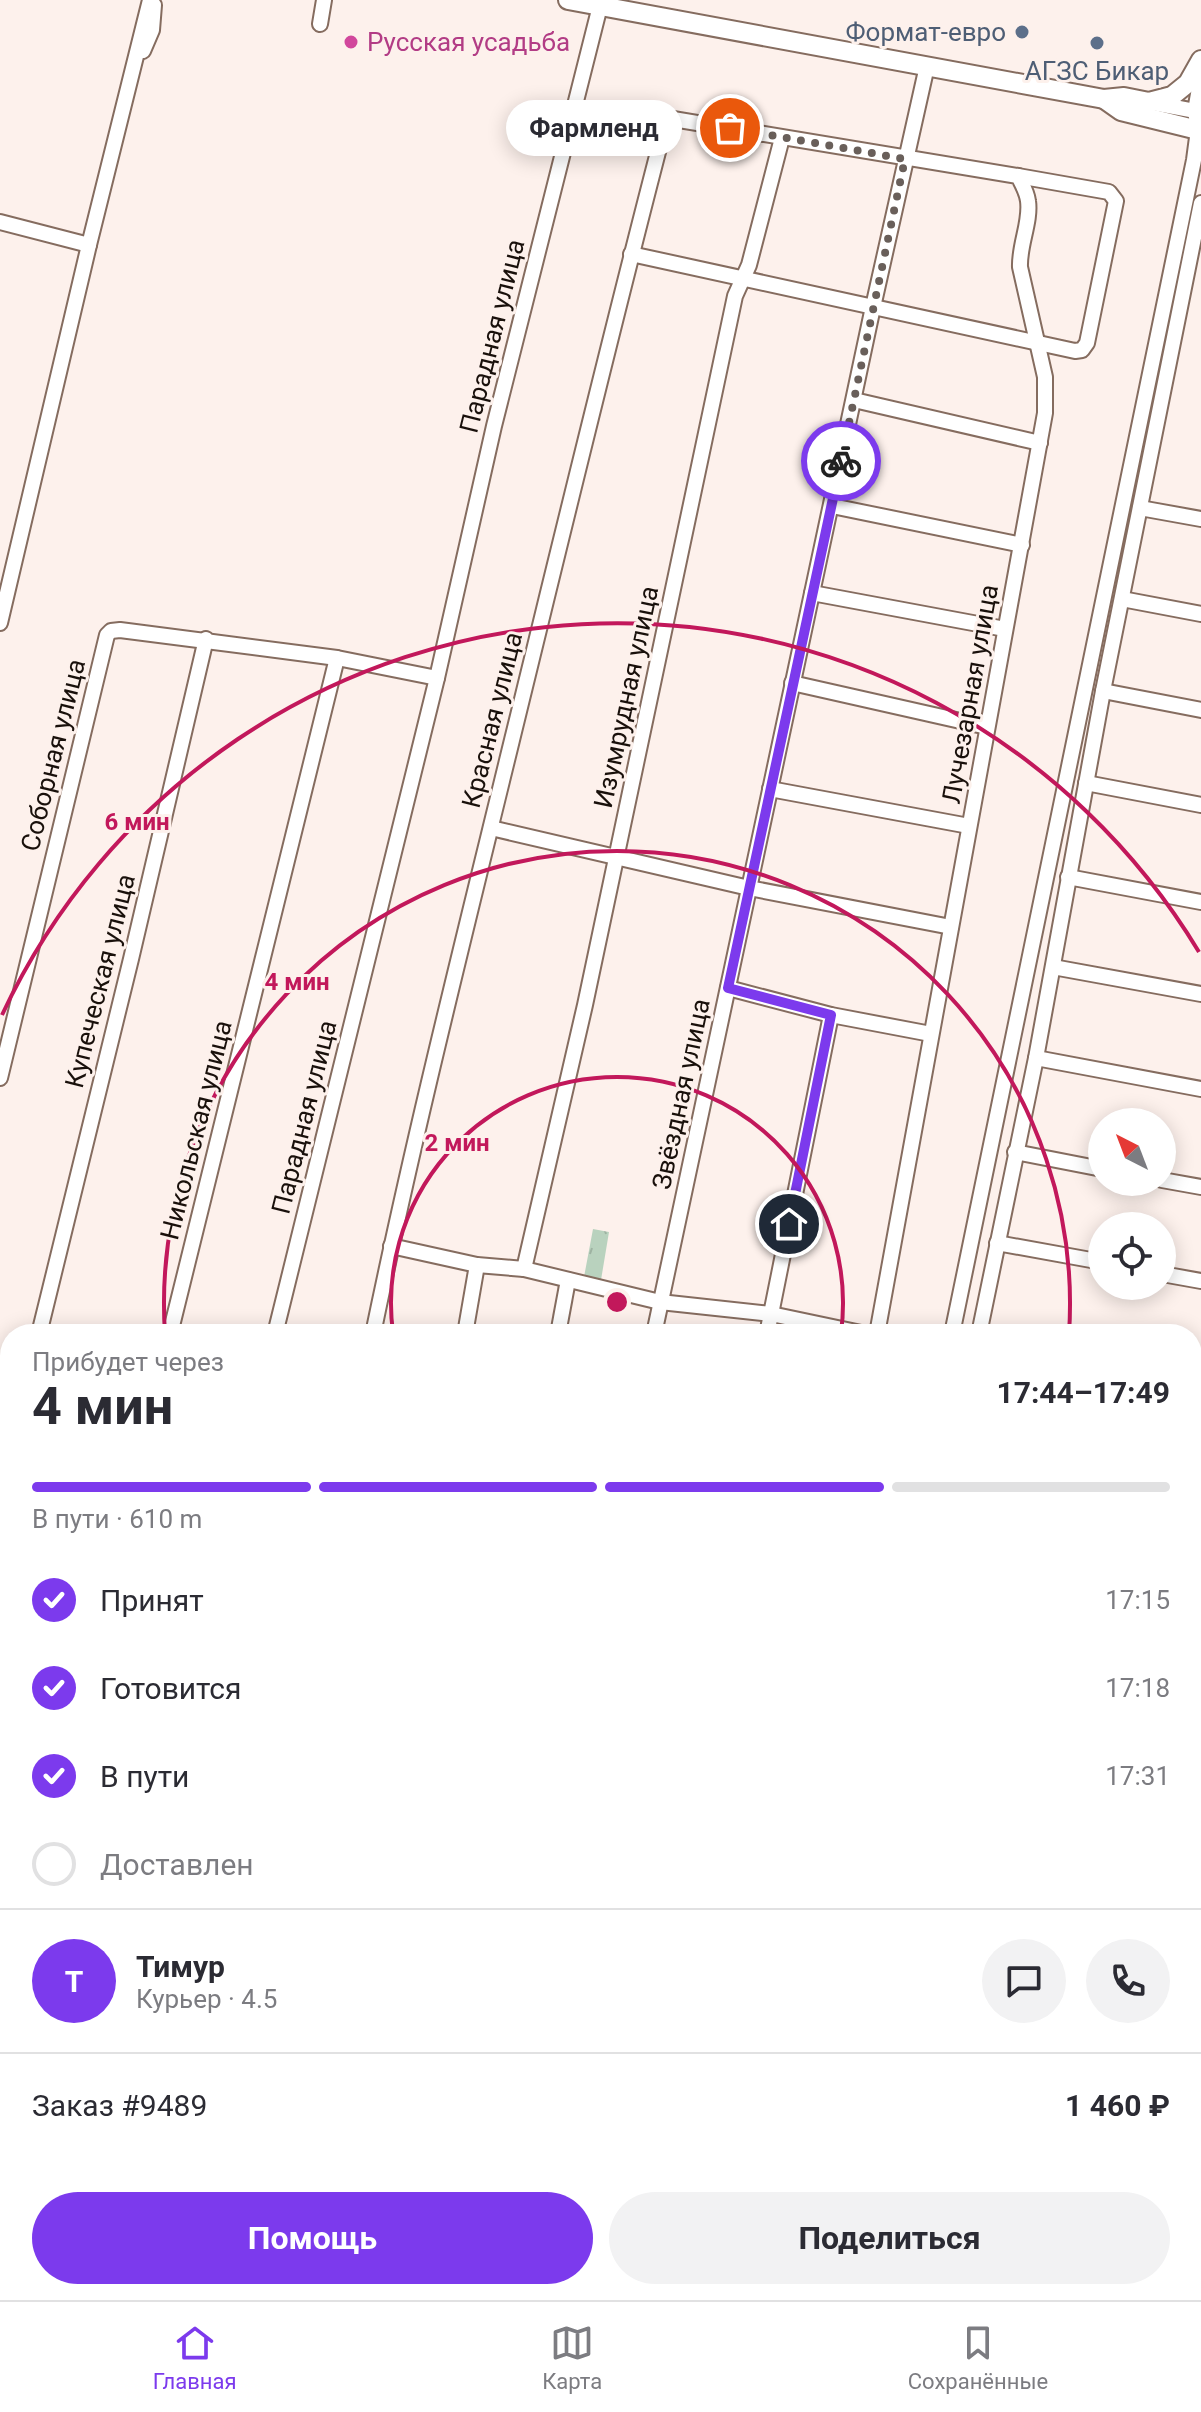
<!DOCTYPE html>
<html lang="ru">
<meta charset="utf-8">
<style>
:root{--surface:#fff;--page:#f2f2f3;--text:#2b2b33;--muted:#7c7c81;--line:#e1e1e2;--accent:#7c3aed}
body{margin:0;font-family:Roboto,sans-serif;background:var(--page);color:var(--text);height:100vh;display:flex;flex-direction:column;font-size:30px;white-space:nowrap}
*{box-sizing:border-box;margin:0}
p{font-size:26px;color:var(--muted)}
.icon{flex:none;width:44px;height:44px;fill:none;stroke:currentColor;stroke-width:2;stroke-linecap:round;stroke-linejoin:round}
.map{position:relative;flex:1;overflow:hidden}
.details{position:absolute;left:0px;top:1324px;width:1202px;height:976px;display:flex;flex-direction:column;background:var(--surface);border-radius:32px 32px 0 0;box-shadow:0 4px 20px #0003}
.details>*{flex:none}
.needle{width:52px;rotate:318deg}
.tools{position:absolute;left:1088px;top:1108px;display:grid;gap:16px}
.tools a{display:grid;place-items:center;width:88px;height:88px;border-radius:50%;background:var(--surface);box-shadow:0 4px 20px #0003;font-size:40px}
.pin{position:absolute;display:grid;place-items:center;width:68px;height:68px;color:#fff;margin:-34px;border:4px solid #fff;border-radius:50%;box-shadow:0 2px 8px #0007}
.courier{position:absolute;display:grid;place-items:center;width:80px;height:80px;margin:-40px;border:6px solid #7c3aed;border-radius:50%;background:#fff;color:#222;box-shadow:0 2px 10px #0007}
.bubble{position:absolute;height:56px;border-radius:28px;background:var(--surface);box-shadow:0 4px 20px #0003;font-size:26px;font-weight:700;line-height:56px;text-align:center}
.overview em{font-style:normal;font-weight:700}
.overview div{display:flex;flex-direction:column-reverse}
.overview{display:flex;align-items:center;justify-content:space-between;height:136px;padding:0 32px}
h1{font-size:52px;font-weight:700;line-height:60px}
.bar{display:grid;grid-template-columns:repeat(4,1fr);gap:12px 8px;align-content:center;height:96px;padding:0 32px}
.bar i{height:10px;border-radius:6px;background:var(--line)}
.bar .on{background:var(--accent)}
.bar p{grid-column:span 4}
.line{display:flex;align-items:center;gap:20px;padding:0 32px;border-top:2px solid var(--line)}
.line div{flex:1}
.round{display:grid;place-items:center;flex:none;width:84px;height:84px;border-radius:42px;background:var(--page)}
ol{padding:0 32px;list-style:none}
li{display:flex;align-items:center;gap:24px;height:88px}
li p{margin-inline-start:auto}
li .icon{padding:8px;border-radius:50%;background:var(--accent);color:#fff;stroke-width:4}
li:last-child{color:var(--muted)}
li i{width:44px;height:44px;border:4px solid var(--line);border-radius:50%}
.action{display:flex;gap:16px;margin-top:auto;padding:16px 32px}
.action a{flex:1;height:92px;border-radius:48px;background:var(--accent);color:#fff;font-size:32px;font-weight:700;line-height:92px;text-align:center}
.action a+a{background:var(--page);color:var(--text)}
.tabs{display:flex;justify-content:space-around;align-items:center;height:112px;border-top:2px solid var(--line);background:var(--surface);font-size:22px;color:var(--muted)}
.tabs a{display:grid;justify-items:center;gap:4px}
.tabs .on{color:var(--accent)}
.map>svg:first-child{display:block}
</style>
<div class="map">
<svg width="1201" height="2300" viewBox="0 0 1201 2300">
<defs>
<pattern id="grass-tufts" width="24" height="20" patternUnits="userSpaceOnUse" patternTransform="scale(2)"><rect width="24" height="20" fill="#b9d2be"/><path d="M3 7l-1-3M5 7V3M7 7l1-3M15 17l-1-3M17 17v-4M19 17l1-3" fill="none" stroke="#9eb3a2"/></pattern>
</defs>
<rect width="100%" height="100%" fill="#fdf1ec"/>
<!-- grass -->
<polygon fill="url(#grass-tufts)" points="593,1229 609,1232 601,1280 584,1277"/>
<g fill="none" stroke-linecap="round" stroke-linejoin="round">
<defs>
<g id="minor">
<polyline points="320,24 324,0"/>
<polyline points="143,51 152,30 154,5"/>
<polyline points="1153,103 1201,112"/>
<polyline points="0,222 89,245"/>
<polyline points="631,254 1075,351 1082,350 1087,343 1116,201 1109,192 1018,176"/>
<polyline points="854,400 1040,443"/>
<polyline points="832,506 1022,545"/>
<polyline points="1140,508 1201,519"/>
<polyline points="812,593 1005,629"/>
<polyline points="1122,599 1201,614"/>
<polyline points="0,623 89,245 150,0"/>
<polyline points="792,683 987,727"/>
<polyline points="1103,691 1201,710"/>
<polyline points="1086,783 1201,805"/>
<polyline points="770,789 969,826"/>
<polyline points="491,828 749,888 951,927"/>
<polyline points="1068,877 1201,902"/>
<polyline points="1053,967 1201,994"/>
<polyline points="728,988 831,1015 931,1034"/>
<polyline points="1036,1058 1201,1089"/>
<polyline points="0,1078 107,635 111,631 120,630 337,658 437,678"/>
<polyline points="1015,1152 1102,1169"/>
<polyline points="1162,1180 1201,1187"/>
<polyline points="997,1243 1102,1262"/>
<polyline points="391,1246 477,1265 524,1269 660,1302 771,1314 866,1334"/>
<polyline points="524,1269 585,1005 735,296 749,265 782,138"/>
<polyline points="1162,1274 1201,1281"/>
<polyline points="39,1334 131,959 206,639"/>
<polyline points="170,1334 337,658"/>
<polyline points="275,1334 437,678 494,426 600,6"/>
<path d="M 373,1334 C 414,1135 464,937 512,740 C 562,536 611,332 664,129 L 666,124 L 673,119 L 1018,176 C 1022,184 1027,192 1028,201 C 1031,222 1019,245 1020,267 L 1045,377 L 1045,413 L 877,1334"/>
<polyline points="465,1334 477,1265"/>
<polyline points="558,1334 568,1280"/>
<polyline points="654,1334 873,307 927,66"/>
<polyline points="767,1334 831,1015"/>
<polyline points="952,1334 1194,160 1198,130 1195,111 1201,77"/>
<polyline points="979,1334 1036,1058 1103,691 1201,203"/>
<polyline points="1192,1376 1201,1377"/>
<polyline points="1192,1473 1201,1474"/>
<polyline points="0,1487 10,1447"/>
<polyline points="0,1555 10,1557"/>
<polyline points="1192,1562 1201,1564"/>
<polyline points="1192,1661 1201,1663"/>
<polyline points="1192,1750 1201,1752"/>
<polyline points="1192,1808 1201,1810"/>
<polyline points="1192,1899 1201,1901"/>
<polyline points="1192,1992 1201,1993"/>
<polyline points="1192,2069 1201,2071"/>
<polyline points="1192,2165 1201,2167"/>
<polyline points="1192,2261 1201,2262"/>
<polyline points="818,2290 874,2300"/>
<polyline points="773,2300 775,2290"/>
</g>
<g id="major">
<polyline points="568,0 1104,99 1124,97 1149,102 1172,96 1188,83 1201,60"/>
<polyline points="1104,99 1121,111 1198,130 1201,126"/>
</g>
</defs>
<!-- minor casing -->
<use href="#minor" stroke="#856c5f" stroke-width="18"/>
<!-- major casing -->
<use href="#major" stroke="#856c5f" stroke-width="22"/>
<!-- minor -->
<use href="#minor" stroke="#fff" stroke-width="14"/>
<!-- major -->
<use href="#major" stroke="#fff" stroke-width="18"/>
</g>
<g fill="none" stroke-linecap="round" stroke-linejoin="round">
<!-- done -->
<polyline stroke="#695f5a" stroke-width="8" stroke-dasharray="0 14.4" points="730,128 905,159 841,461"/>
<!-- route -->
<polyline stroke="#7c3aed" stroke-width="10" points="789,1224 831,1015 728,988 841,461"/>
</g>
<!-- distance rings -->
<g fill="none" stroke="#c2185b" stroke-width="4">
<path d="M393 1333A226 226 0 1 1 841 1333"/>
<path d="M165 1334A453 453 0 1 1 1069 1334"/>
<path d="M2 1015A679 679 0 0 1 1199 952"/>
</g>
<!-- markers -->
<g fill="#5c6f8a" stroke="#fdf1ec" stroke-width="3">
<circle cx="1022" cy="32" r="8"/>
<circle cx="1097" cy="43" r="8"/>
</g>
<circle fill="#d1479c" stroke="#fdf1ec" stroke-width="3" cx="351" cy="42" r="8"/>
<g text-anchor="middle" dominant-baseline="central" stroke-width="6" stroke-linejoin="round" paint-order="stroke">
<!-- service labels -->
<g font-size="26" fill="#4e5e75" stroke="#fdf1ec" text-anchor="end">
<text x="1006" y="32">Формат-евро</text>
<text x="1097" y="71" text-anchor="middle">АГЗС Бикар</text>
</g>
<!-- hotel labels -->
<g font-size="26" fill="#b23c85" stroke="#fdf1ec" text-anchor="start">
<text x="367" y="42">Русская усадьба</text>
</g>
<!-- street labels -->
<g font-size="26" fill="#19100b" stroke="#fdf1ec">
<text transform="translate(492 336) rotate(-76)">Парадная улица</text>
<text transform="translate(970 694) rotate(-80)">Лучезарная улица</text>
<text transform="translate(626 697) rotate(-78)">Изумрудная улица</text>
<text transform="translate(492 720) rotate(-76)">Красная улица</text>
<text transform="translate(53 755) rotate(-76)">Соборная улица</text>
<text transform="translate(100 981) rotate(-76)">Купеческая улица</text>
<text transform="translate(681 1094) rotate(-78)">Звёздная улица</text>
<text transform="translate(304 1117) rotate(-76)">Парадная улица</text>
<text transform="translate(196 1130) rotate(-76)">Никольская улица</text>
</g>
</g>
<circle cx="617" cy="1302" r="12" fill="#c2185b" stroke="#fdf1ec" stroke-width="4"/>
<g font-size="24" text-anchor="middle" font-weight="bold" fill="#c2185b" stroke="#fdf1ec" stroke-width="6" stroke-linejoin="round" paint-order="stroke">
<text x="137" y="830">6 мин</text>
<text x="297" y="990">4 мин</text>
<text x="457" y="1151">2 мин</text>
</g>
</svg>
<div class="tools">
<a><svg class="needle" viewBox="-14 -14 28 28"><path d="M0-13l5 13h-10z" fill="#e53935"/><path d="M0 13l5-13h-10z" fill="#7c7c81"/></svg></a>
<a><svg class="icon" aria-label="locate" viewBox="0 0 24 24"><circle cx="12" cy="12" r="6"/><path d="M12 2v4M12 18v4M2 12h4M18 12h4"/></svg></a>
</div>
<div class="pin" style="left:730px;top:128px;background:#ea580c"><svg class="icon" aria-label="bag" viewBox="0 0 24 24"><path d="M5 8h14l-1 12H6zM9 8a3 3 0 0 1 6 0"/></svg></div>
<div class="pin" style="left:789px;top:1224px;background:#1f2937"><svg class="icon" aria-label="home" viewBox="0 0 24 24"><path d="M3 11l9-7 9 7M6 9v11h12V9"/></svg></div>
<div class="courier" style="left:841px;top:461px"><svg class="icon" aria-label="bike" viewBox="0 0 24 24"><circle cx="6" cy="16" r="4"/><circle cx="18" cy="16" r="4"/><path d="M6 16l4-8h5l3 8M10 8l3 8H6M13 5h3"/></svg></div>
<div class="bubble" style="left:506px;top:100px;width:176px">Фармленд</div>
<section class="details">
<div class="overview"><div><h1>4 мин</h1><p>Прибудет через</p></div><em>17:44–17:49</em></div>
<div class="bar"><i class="on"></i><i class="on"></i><i class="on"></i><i></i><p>В пути · 610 m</p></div>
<ol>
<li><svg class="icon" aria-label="check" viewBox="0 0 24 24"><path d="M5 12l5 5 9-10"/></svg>Принят<p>17:15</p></li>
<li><svg class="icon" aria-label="check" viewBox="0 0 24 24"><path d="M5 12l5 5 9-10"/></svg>Готовится<p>17:18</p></li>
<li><svg class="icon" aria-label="check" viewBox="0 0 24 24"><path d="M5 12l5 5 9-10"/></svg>В пути<p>17:31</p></li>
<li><i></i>Доставлен</li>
</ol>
<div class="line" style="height:144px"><b class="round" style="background:var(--accent);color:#fff">Т</b><div><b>Тимур</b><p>Курьер · 4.5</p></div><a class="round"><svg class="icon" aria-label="chat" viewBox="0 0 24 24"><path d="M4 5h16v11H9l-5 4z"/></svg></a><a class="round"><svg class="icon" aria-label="phone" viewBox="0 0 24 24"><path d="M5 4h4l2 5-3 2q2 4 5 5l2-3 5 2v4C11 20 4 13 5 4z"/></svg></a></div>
<div class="line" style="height:104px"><div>Заказ #9489</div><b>1 460 ₽</b></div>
<div class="action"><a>Помощь</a><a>Поделиться</a></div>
</section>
</div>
<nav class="tabs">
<a class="on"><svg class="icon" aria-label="home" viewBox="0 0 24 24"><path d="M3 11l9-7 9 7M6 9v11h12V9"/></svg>Главная</a>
<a><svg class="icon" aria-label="map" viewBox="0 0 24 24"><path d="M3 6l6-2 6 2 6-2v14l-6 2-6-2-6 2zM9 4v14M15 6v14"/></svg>Карта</a>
<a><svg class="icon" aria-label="saved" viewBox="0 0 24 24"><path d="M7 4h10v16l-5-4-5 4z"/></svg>Сохранённые</a>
</nav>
